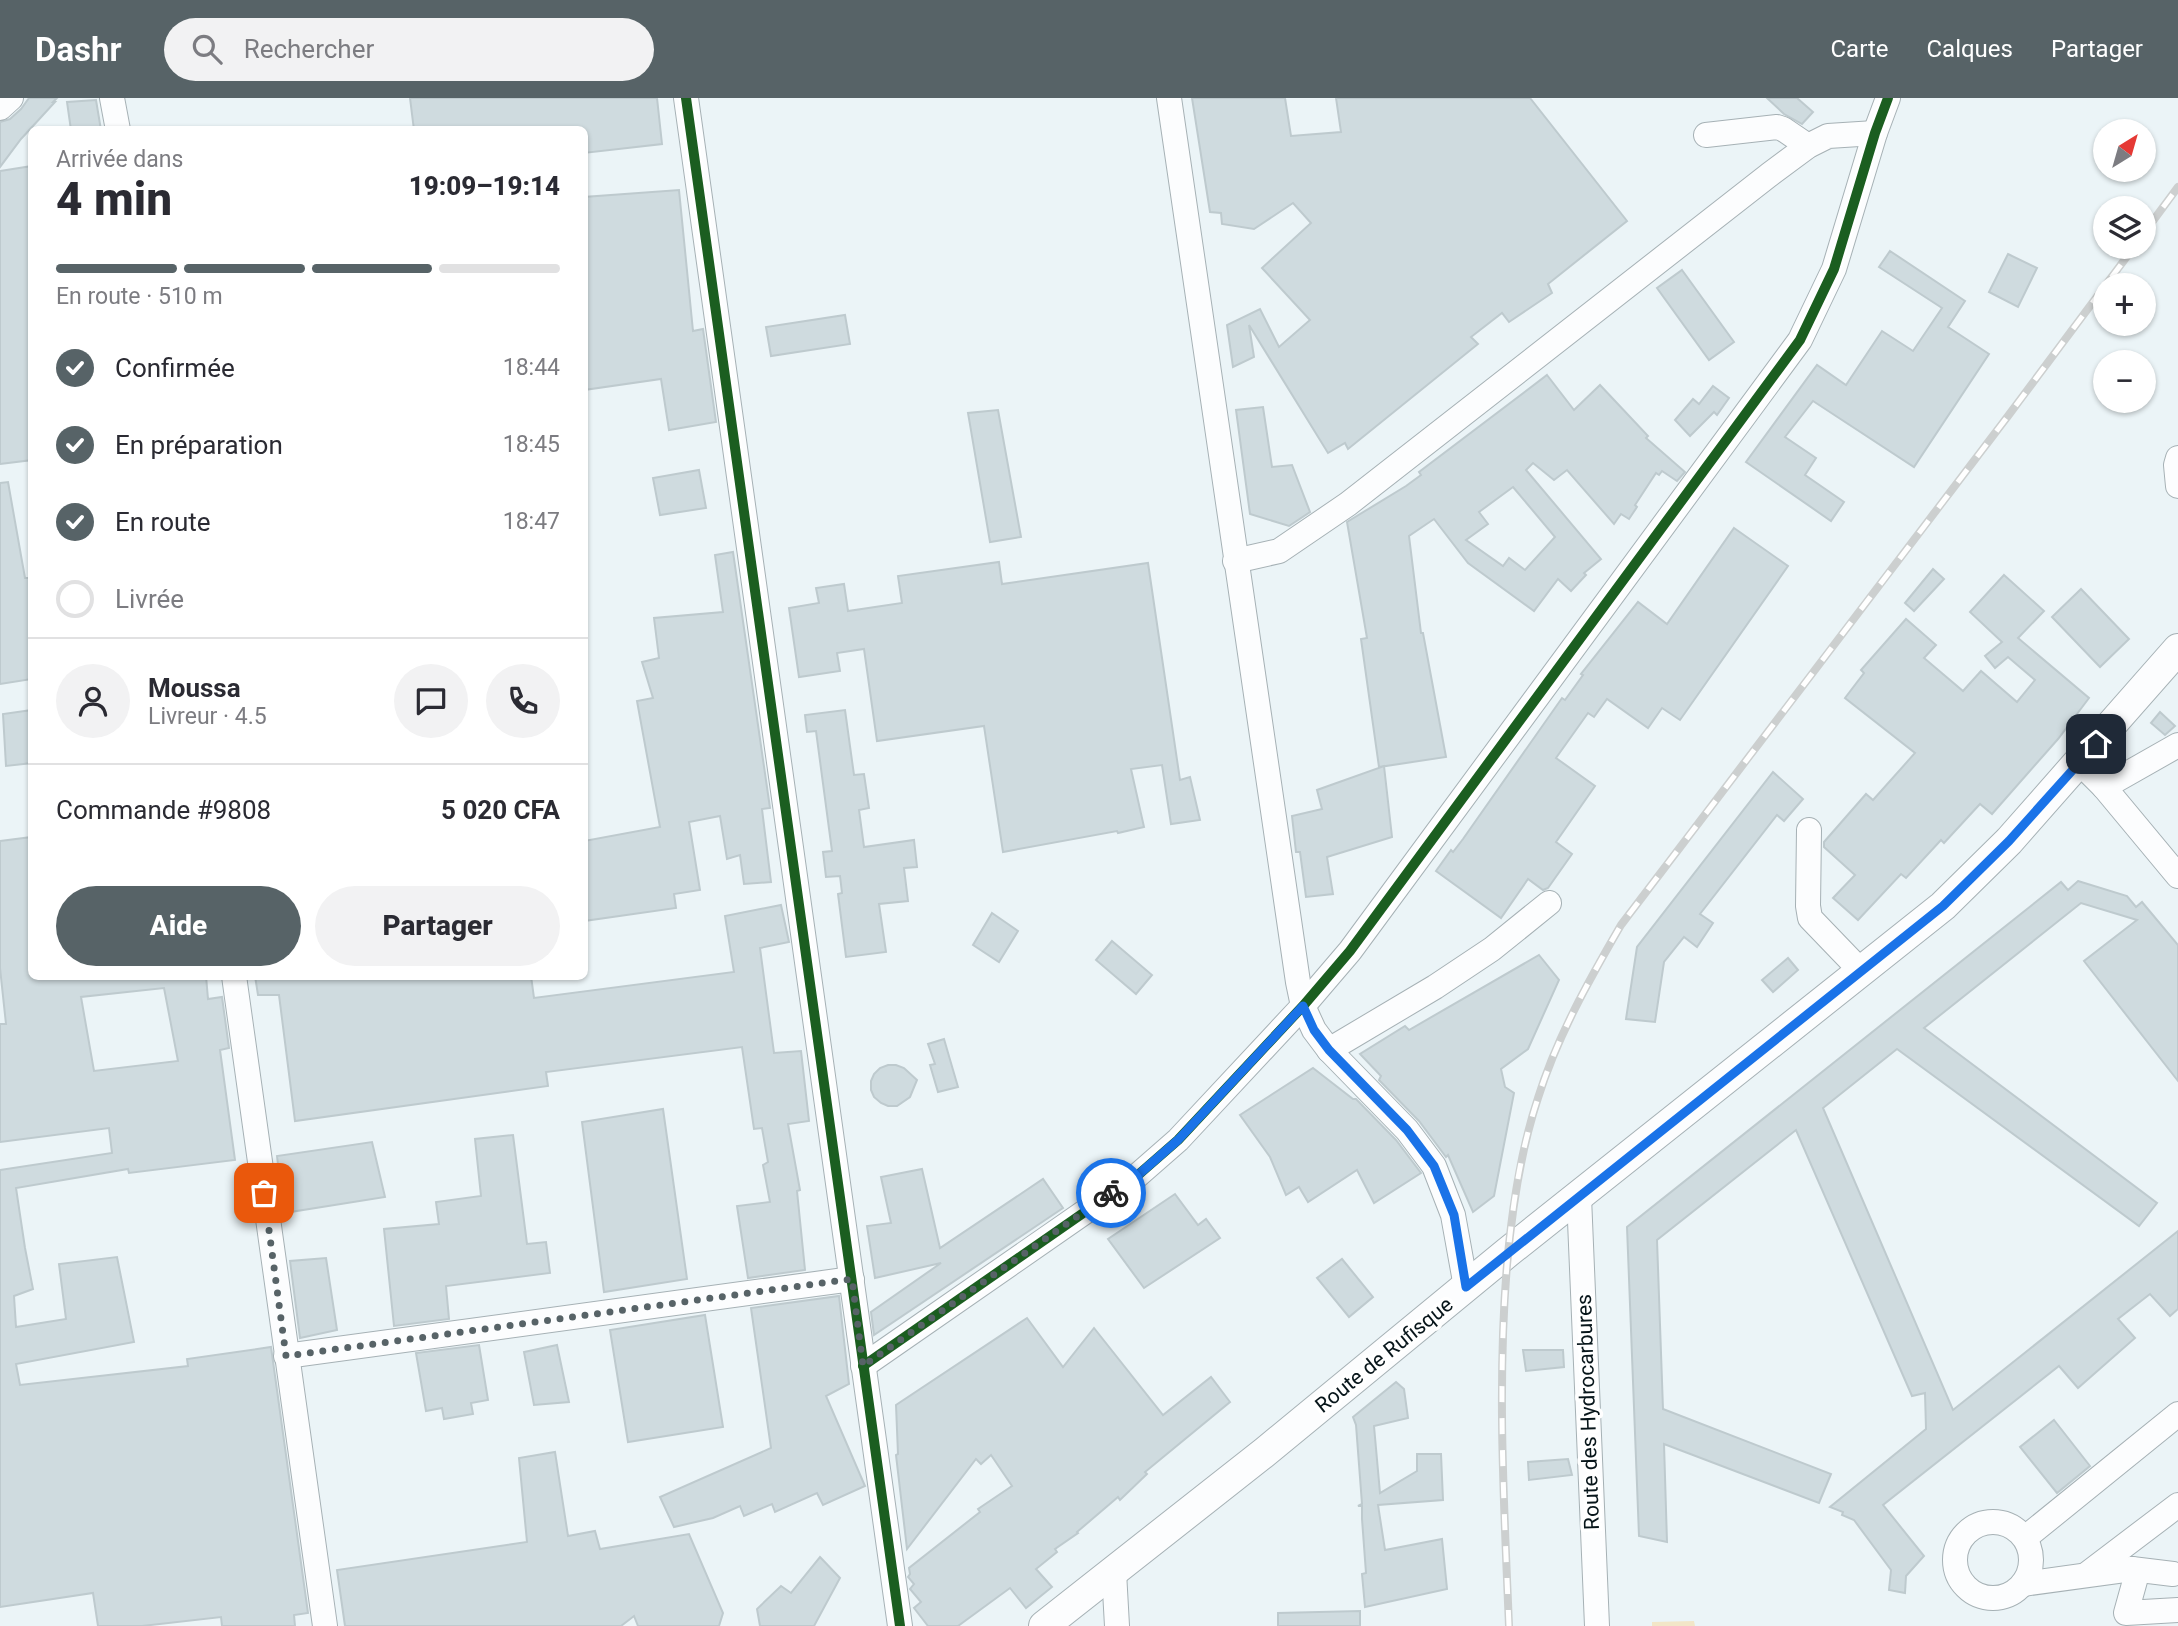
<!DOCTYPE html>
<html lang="fr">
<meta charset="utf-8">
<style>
:root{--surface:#fff;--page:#f2f2f3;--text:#2b2b33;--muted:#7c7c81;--line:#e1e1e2;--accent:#576367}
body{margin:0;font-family:Roboto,sans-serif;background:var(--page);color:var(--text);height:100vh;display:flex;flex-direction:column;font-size:26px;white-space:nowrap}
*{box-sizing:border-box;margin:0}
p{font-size:23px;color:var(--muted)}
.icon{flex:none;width:38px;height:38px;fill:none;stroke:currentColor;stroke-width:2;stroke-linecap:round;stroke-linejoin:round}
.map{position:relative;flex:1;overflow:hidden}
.details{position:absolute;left:28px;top:28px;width:560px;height:854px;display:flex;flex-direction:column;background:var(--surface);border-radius:10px;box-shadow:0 2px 5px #0004}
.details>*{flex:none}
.needle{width:46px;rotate:37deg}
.tools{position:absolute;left:2093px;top:21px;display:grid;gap:14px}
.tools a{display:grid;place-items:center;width:63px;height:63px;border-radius:50%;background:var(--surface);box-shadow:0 2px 5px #0004;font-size:35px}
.pin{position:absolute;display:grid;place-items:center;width:60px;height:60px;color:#fff;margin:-30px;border-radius:14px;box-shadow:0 4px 10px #0006}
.courier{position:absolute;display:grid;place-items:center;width:70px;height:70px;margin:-35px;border:5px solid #1a73e8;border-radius:50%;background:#fff;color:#222;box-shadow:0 2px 9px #0007}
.headline em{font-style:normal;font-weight:800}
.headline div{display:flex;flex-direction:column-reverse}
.headline{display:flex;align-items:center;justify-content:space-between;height:119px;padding:0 28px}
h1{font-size:46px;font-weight:800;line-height:52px}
.bar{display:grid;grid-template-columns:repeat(4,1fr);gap:10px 7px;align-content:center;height:84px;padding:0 28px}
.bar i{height:9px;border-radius:5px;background:var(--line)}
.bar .current{background:var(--accent)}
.bar p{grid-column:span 4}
.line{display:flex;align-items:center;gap:18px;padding:0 28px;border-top:2px solid var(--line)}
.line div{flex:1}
.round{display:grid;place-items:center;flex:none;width:74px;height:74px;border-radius:37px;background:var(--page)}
ol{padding:0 28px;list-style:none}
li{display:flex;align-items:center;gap:21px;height:77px}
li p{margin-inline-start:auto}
li .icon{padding:7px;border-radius:50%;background:var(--accent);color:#fff;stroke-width:4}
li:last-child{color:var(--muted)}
li i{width:38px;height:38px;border:4px solid var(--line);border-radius:50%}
.button{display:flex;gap:14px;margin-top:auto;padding:14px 28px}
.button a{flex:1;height:80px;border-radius:42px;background:var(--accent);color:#fff;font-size:28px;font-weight:800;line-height:80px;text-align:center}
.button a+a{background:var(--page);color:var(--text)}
header{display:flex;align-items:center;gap:42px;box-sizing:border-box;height:98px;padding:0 35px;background:var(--accent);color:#fff}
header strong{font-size:33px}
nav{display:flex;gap:38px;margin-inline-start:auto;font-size:24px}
.search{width:490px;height:63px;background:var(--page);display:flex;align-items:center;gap:18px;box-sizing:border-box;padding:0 24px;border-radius:38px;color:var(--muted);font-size:26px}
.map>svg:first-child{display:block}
</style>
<header>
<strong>Dashr</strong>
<div class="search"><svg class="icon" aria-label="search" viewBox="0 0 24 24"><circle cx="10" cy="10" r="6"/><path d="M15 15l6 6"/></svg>Rechercher</div>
<nav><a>Carte</a><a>Calques</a><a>Partager</a></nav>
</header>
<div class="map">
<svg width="2178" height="1528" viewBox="0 0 2178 1528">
<rect width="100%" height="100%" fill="#ebf4f7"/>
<!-- green -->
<polygon fill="#f2e6c8" points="1694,1523 1695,1528 1652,1528 1652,1524"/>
<!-- building -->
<g fill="#cfdbdf" stroke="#becace" stroke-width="2" fill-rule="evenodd">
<polygon points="29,0 57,0 53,4 55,4 21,41 0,69 0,24 10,21 21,11"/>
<polygon points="410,0 657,0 662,46 584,55 584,32 414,32"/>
<polygon points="1192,0 1285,0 1291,38 1341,34 1336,0 1530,0 1627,123 1548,186 1552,195 1509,224 1502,215 1471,239 1478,246 1348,351 1345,345 1328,355 1249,227 1254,259 1233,269 1227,227 1260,211 1279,249 1310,222 1262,170 1311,125 1293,105 1254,131 1222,126 1221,115 1210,114"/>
<polygon points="1767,0 1797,0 1813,14 1802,26 1784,16"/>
<polygon points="96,2 101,32 71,32 67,4"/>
<polygon points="32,68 32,362 0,366 0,73"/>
<polygon points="679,92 693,233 703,231 716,324 669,332 661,281 584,292 584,99"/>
<polygon points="1890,153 1965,203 1948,229 1989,256 1914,369 1813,303 1785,339 1816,360 1805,377 1844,404 1831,423 1746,364 1817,267 1846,287 1882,233 1913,253 1942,210 1879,169"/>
<polygon points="2008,156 2037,170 2018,209 1989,194"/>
<polygon points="1682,172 1734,244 1709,262 1657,190"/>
<polygon points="845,217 850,246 771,258 766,229"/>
<path d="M 1547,277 L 1574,312 L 1600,287 L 1648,338 L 1646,340 L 1685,374 L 1677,383 L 1662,373 L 1659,377 L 1656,375 L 1635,407 L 1637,409 L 1629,421 L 1621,416 L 1614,426 L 1567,372 L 1554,382 L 1533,365 L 1526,372 L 1601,461 L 1584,475 L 1586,477 L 1571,493 L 1558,481 L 1534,513 L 1468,465 L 1434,421 L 1409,438 L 1421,535 L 1423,535 L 1446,659 L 1379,669 L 1361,541 L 1367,540 L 1347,424 L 1406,388 L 1421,377 L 1419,374 ZM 1513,389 L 1555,439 L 1525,472 L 1509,460 L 1503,468 L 1466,442 L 1488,426 L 1479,414 Z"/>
<polygon points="1713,288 1729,300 1717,317 1714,314 1690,338 1675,322 1693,301 1699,306"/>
<polygon points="1263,309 1272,369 1292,367 1310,414 1289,428 1250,416 1236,312"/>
<polygon points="998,312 1021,439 990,444 968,315"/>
<polygon points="699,372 706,410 660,417 653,380"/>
<polygon points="8,384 25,480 32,480 32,581 0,586 0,385"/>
<polygon points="1734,430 1788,468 1680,622 1662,610 1648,630 1607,601 1594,619 1588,615 1556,660 1595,688 1556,744 1572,756 1548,790 1543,792 1528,781 1501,820 1436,773 1451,752 1453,754 1463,741 1562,600 1565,602 1583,577 1581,576 1638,504 1667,526"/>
<polygon points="733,454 770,710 762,711 771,784 744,786 740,757 727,761 720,718 689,724 700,792 674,796 676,810 584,823 584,743 660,729 637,603 653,600 642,564 659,560 654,520 723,514 715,457"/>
<polygon points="999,464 1002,486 1148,465 1180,682 1190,679 1200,722 1171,726 1162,667 1131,671 1144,729 1118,735 1117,733 1003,754 984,628 877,643 864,551 837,555 840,573 799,579 789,510 819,505 816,490 844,486 848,513 902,505 898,478"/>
<polygon points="1933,471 1944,481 1914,513 1905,505"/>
<polygon points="2004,477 2044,513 2018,540 2089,600 2058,641 1992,716 1980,706 1944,745 1941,742 1906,780 1901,776 1858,822 1833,800 1855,777 1824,749 1824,744 1866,696 1873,702 1915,655 1845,600 1864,575 1861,572 1906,521 1936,547 1924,560 1963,593 1981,573 2017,604 2035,582 2008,559 1995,570 1985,558 2002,544 1970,514"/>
<polygon points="2081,491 2129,541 2100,569 2052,519"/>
<polygon points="32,612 32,665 6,668 3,616"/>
<polygon points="845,612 854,677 864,676 869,710 859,712 864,749 914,742 917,769 904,770 908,803 879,806 886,854 846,859 838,796 842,795 840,778 826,779 823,754 832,753 816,633 807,634 805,617"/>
<polygon points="2160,614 2175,628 2165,637 2151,625"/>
<polygon points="1384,668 1392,739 1327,759 1333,796 1306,799 1300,754 1296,754 1292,718 1322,711 1317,692"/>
<polygon points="1773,674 1803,701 1784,723 1777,717 1700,816 1713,825 1697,849 1684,839 1664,864 1655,924 1626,921 1637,849"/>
<path d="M 32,739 L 32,878 L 206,878 L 208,901 L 222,899 L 229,950 L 220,952 L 235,1062 L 129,1075 L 128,1071 L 16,1090 L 25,1150 L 33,1191 L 14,1198 L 16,1229 L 66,1221 L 59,1166 L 117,1159 L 134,1244 L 16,1266 L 20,1287 L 188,1268 L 187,1261 L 271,1249 L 308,1515 L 294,1517 L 295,1528 L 222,1528 L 221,1519 L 142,1528 L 98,1528 L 93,1495 L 0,1509 L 0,1072 L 112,1055 L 109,1030 L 0,1044 L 0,926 L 6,926 L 0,870 L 0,743 ZM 164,890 L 178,963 L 94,973 L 81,899 Z"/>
<polygon points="2078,783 2127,798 2136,809 2142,804 2178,847 2178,983 2084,863 2137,822 2081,805 1924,930 2157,1105 2139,1128 1897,951 1823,1010 1953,1312 2178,1133 2178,1211 2170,1218 2150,1196 2118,1221 2135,1240 2078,1290 2059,1268 1883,1407 1924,1458 1906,1478 1905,1495 1889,1492 1891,1472 1854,1422 1842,1417 1843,1414 1830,1409 1926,1331 1925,1295 1912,1298 1796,1032 1657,1142 1663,1311 1831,1376 1819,1405 1664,1346 1667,1444 1639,1438 1627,1129 2061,784 2068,792"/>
<polygon points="781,807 789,844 760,850 774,955 801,953 809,1023 788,1026 800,1092 797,1093 805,1172 748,1180 737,1108 770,1104 763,1067 768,1064 762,1030 754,1031 742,949 546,974 548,988 295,1023 279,897 258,897 255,878 531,878 534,900 734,874 725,818"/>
<polygon points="992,815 1018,833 999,864 973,847"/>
<polygon points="1112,843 1152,877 1136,896 1096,862"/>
<polygon points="1539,857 1559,882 1528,951 1501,971 1505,989 1514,995 1494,1098 1473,1114 1448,1057 1446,1059 1419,1023 1379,982 1381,978 1360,956 1405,928 1409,932"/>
<polygon points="1788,860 1798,872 1773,894 1762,882"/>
<polygon points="944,941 958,989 938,994 930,967 935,966 928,946"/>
<polygon points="888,967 896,967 904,970 917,982 910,999 897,1008 888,1008 881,1005 874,999 871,992 871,983 874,976 880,970"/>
<polygon points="1313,970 1353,1001 1356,1001 1396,1042 1421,1075 1374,1105 1357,1072 1308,1104 1299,1089 1286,1097 1270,1059 1240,1017"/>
<polygon points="663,1011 687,1181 604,1194 582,1024"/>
<polygon points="513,1037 527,1146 546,1144 550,1175 446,1188 449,1221 394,1228 384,1131 439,1126 436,1104 481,1098 475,1041"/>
<polygon points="372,1044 385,1099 284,1115 277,1058"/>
<polygon points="922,1071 940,1150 1043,1081 1063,1110 874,1237 871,1214 941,1165 875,1180 867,1128 891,1125 881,1079"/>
<polygon points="1175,1096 1198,1127 1206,1121 1220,1140 1144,1190 1108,1141"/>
<polygon points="326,1160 337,1232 300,1240 290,1163"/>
<polygon points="1342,1161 1373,1199 1349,1219 1317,1180"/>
<polygon points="839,1198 849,1286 826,1298 865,1388 823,1407 817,1395 775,1414 772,1406 744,1418 740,1408 713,1420 674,1429 660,1399 771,1350 751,1210"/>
<polygon points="705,1217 723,1329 628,1344 610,1232"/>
<polygon points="1027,1220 1063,1269 1094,1230 1163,1317 1211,1279 1230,1304 1145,1374 1147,1376 1120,1402 1118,1399 1077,1434 1078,1435 1055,1451 1057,1454 1036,1471 1052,1489 1026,1510 1010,1490 958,1528 928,1528 914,1510 921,1504 910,1491 914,1486 908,1479 910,1476 909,1470 980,1414 978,1411 1012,1388 991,1357 981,1366 976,1361 907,1451 896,1357 898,1356 896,1307"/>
<polygon points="479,1247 488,1302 471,1305 473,1316 444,1321 442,1310 426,1313 416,1255"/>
<polygon points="557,1247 569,1304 534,1307 524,1254"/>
<polygon points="1523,1252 1563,1252 1564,1269 1526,1273"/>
<polygon points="1396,1284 1404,1291 1408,1320 1374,1328 1380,1395 1417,1373 1417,1356 1441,1356 1443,1402 1378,1407 1385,1452 1442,1441 1447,1491 1365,1509 1362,1476 1366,1475 1362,1421 1362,1408 1358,1408 1362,1406 1356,1327 1353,1319"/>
<polygon points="2054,1322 2090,1368 2057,1395 2020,1349"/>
<polygon points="555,1354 568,1438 595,1433 600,1451 689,1436 723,1515 719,1528 638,1528 634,1518 621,1528 345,1528 337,1472 527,1444 519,1360"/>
<polygon points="1568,1361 1572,1377 1529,1382 1528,1364"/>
<polygon points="820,1459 840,1480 814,1528 760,1528 757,1511 781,1488 791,1495"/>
<polygon points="1360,1513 1360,1528 1278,1528 1278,1515"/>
</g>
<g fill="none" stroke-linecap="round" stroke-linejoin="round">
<defs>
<g id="minor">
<polyline points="112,0 118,32"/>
<polyline points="686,0 900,1528"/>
<polyline points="1169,0 1298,884 1303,908 1314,932 1329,952 1407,1032 1434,1068 1453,1117 1466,1189"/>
<polyline points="0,10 11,0"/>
<polyline points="1706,37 1777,29 1783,31 1808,48"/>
<polyline points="2178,360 2176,367 2178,388"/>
<polyline points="1235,463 1279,453 1348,406 1769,77 1808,48 1828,38 1875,35"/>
<polyline points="2079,664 2104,689 2178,778"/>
<polyline points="2104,689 2178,647"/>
<polyline points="1809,732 1808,808 1810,820 1861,873"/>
<polyline points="234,878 325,1528"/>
<polyline points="1329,952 1435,889 1492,851 1549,805"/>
<polyline points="1579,1099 1597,1528"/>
<polyline points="286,1258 852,1181"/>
<polyline points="863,1268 1138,1077 1178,1042 1303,908 1350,853 1800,242 1834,171 1875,35 1888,0"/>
<circle cx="1993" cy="1462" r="38"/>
<polyline points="2025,1440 2178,1316"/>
<polyline points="2132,1471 2136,1479 2126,1515 2178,1512"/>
<polyline points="1114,1474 1117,1528"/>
<polyline points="2087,1476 2178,1407"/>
<polyline points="2023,1486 2132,1471 2173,1476"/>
</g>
<polyline id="major" points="1044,1528 1265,1354 1508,1154 1943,808 2009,743 2178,551"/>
</defs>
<!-- minor casing -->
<use href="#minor" stroke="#a6b1b5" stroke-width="26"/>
<!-- major casing -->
<use href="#major" stroke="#a6b1b5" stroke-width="32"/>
<!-- minor -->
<use href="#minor" stroke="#fcfdfe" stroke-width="24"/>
<!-- major -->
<use href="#major" stroke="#fcfdfe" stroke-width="30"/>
<defs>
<g id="rail">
<polyline points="2144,135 2178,89"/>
<path d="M 1509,1528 C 1504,1407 1497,1287 1507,1167 C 1512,1110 1520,1054 1538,1000 C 1557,939 1589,882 1621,827 L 2008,318 L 2134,149"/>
</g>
</defs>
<!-- rail casing -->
<use href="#rail" stroke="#cccfcf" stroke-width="8"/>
<!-- rail -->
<use href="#rail" stroke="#fff" stroke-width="5" stroke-dasharray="16" stroke-linecap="butt"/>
<defs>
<g id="cycleway">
<polyline points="686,0 900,1528"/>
<polyline points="863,1268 1138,1077 1178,1042 1303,908 1350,853 1800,242 1834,171 1875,35 1888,0"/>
</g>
</defs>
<!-- cycleway casing -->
<use href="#cycleway" stroke="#fff" stroke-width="15"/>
<!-- cycleway -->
<use href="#cycleway" stroke="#1b5e20" stroke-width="10"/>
</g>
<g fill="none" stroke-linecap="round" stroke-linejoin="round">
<!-- done -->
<polyline stroke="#576367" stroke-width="7" stroke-dasharray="0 12.6" points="264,1095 286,1258 852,1181 863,1268 1111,1095"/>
<!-- route -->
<polyline stroke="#1a73e8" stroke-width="9" points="1111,1095 1138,1077 1178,1042 1303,908 1314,932 1329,952 1407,1032 1434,1068 1454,1117 1466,1189 1943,808 2009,743 2096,646"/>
</g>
<g text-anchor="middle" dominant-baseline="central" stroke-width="7" stroke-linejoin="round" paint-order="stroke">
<!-- street labels -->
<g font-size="21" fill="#07151a" stroke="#fff">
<text transform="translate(1384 1257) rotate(-39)">Route de Rufisque</text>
<text transform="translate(1588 1314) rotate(-92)">Route des Hydrocarbures</text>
</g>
</g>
</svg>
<div class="tools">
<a><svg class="needle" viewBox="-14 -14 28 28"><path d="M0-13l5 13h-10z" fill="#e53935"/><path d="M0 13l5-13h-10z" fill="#7c7c81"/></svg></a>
<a><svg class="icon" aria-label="layers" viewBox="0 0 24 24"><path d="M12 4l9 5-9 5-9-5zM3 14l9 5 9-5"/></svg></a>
<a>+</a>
<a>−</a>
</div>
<div class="pin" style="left:264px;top:1095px;background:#ea580c"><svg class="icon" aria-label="bag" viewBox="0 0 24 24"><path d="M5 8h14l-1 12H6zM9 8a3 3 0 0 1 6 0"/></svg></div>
<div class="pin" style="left:2096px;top:646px;background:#1f2937"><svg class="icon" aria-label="home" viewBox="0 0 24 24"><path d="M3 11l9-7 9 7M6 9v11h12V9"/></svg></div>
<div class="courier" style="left:1111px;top:1095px"><svg class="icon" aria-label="bike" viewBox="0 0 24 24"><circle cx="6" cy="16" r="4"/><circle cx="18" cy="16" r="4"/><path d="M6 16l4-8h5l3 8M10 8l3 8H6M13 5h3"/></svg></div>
<section class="details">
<div class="headline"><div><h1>4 min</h1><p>Arrivée dans</p></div><em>19:09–19:14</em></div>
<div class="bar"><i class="current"></i><i class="current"></i><i class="current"></i><i></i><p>En route · 510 m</p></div>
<ol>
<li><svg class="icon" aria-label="check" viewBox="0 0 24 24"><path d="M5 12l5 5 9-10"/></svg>Confirmée<p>18:44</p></li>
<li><svg class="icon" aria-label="check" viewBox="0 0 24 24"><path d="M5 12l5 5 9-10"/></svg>En préparation<p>18:45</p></li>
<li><svg class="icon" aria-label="check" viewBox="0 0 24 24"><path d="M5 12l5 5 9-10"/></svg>En route<p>18:47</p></li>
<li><i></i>Livrée</li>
</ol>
<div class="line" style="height:126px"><a class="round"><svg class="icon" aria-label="person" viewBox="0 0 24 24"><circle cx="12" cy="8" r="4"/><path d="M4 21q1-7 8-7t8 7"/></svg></a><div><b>Moussa</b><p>Livreur · 4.5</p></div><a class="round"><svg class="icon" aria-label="chat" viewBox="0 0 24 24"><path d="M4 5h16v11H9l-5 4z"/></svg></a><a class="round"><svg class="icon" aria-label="phone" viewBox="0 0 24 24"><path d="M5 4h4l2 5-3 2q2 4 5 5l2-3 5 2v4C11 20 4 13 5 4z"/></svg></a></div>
<div class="line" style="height:91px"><div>Commande #9808</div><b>5 020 CFA</b></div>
<div class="button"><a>Aide</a><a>Partager</a></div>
</section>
</div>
